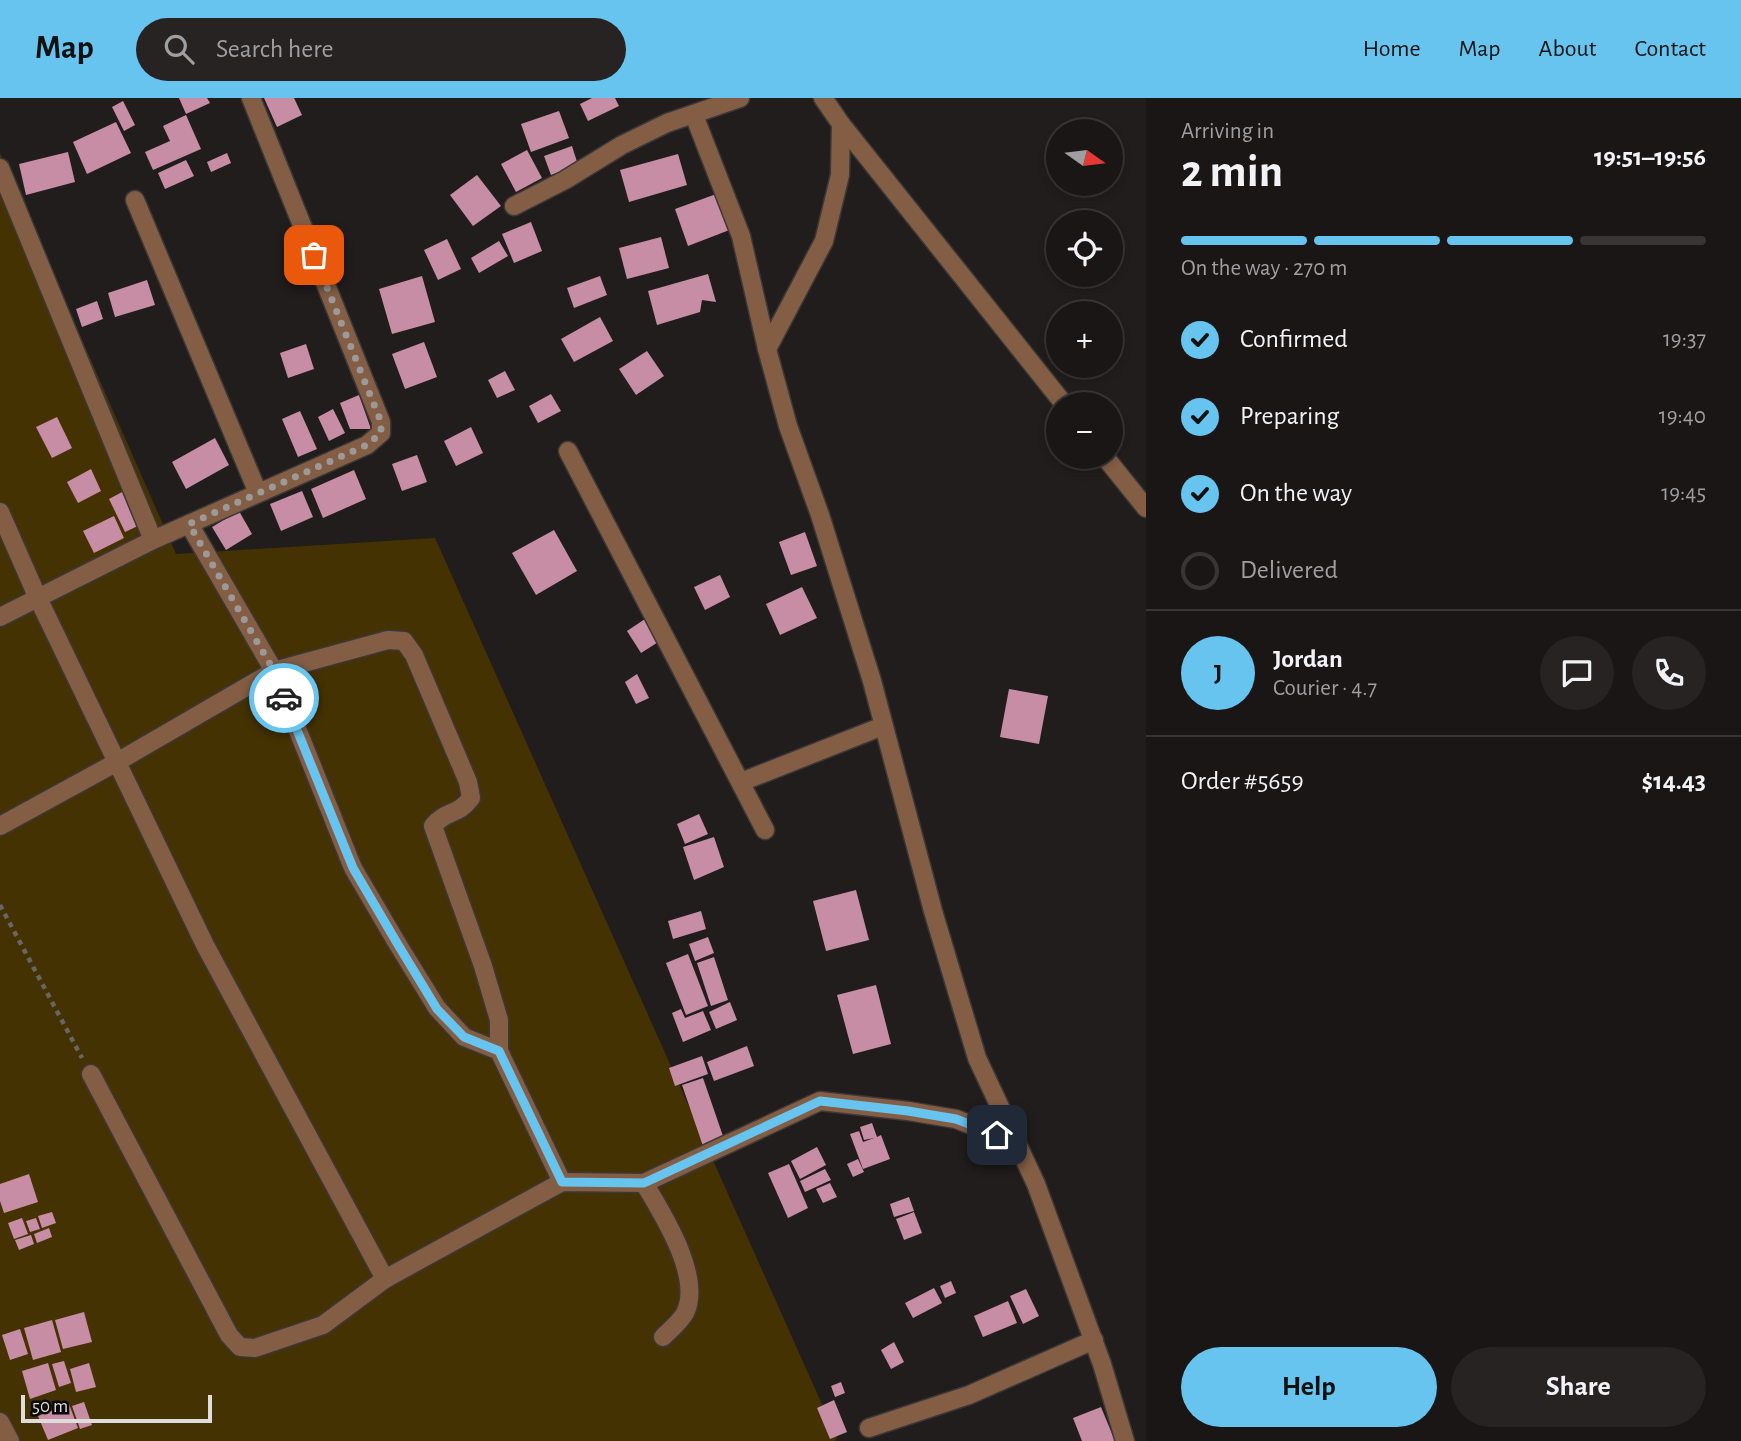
<!DOCTYPE html>
<meta charset="utf-8">
<style>
:root{--surface:#1a1616;--page:#272323;--text:#f1f3f6;--muted:#9f9fa1;--line:#383535;--accent:#67c4ef}
body{margin:0;font-family:"Alegreya Sans",sans-serif;background:var(--page);color:var(--text);height:100vh;display:flex;flex-direction:column;font-size:26px;white-space:nowrap}
*{box-sizing:border-box;margin:0}
p{font-size:23px;color:var(--muted)}
.icon{flex:none;width:38px;height:38px;fill:none;stroke:currentColor;stroke-width:2;stroke-linecap:round;stroke-linejoin:round}
.map{position:relative;flex:1;overflow:hidden}
.drawer{display:flex;flex-direction:column;background:var(--surface);width:595px}
.drawer>*{flex:none}
.needle{width:46px;rotate:104deg}
.buttons{position:absolute;left:1046px;top:21px;display:grid;gap:14px}
.buttons a{display:grid;place-items:center;width:77px;height:77px;border-radius:50%;background:var(--surface);box-shadow:0 4px 10px #0003,0 0 0 2px var(--line);font-size:35px}
.scale{position:absolute;left:21px;bottom:18px;width:191px;box-sizing:border-box;padding-left:7px;border:4px solid #dfdcdc;border-top:0;font-size:19px;line-height:24px;white-space:nowrap;color:#dfdcdc;-webkit-text-stroke:5px #0a0808;paint-order:stroke}
.pin{position:absolute;display:grid;place-items:center;width:60px;height:60px;color:#fff;margin:-30px;border-radius:14px;box-shadow:0 4px 10px #0006}
.courier{position:absolute;display:grid;place-items:center;width:70px;height:70px;margin:-35px;border:5px solid #67c4ef;border-radius:50%;background:#fff;color:#222;box-shadow:0 2px 9px #0007}
.headline em{font-style:normal;font-weight:700}
.headline div{display:flex;flex-direction:column-reverse}
.headline{display:flex;align-items:center;justify-content:space-between;height:119px;padding:0 35px}
h1{font-size:46px;font-weight:700;line-height:52px}
.bar{display:grid;grid-template-columns:repeat(4,1fr);gap:10px 7px;align-content:center;height:84px;padding:0 35px}
.bar i{height:9px;border-radius:5px;background:var(--line)}
.bar .current{background:var(--accent)}
.bar p{grid-column:span 4}
.line{display:flex;align-items:center;gap:18px;padding:0 35px;border-top:2px solid var(--line)}
.line div{flex:1}
.round{display:grid;place-items:center;flex:none;width:74px;height:74px;border-radius:37px;background:var(--page)}
ol{padding:0 35px;list-style:none}
li{display:flex;align-items:center;gap:21px;height:77px}
li p{margin-inline-start:auto}
li .icon{padding:7px;border-radius:50%;background:var(--accent);color:#111;stroke-width:4}
li:last-child{color:var(--muted)}
li i{width:38px;height:38px;border:4px solid var(--line);border-radius:50%}
.primary-button{display:flex;gap:14px;margin-top:auto;padding:14px 35px}
.primary-button a{flex:1;height:80px;border-radius:42px;background:var(--accent);color:#111;font-size:28px;font-weight:700;line-height:80px;text-align:center}
.primary-button a+a{background:var(--page);color:var(--text)}
header{display:flex;align-items:center;gap:42px;box-sizing:border-box;height:98px;padding:0 35px;background:var(--accent);color:#111}
header strong{font-size:33px}
nav{display:flex;gap:38px;margin-inline-start:auto;font-size:24px}
.search{width:490px;height:63px;background:var(--page);display:flex;align-items:center;gap:18px;box-sizing:border-box;padding:0 24px;border-radius:38px;color:var(--muted);font-size:26px}
main{display:flex;flex:1;min-height:0}
.map>svg:first-child{display:block}
</style>
<header>
<strong>Map</strong>
<div class="search"><svg class="icon" aria-label="search" viewBox="0 0 24 24"><circle cx="10" cy="10" r="6"/><path d="M15 15l6 6"/></svg>Search here</div>
<nav><a>Home</a><a>Map</a><a>About</a><a>Contact</a></nav>
</header>
<main>
<div class="map">
<svg width="1146" height="1343" viewBox="0 0 1146 1343">
<rect width="100%" height="100%" fill="#221d1d"/>
<!-- green -->
<polygon fill="#453203" points="0,55 176,456 435,440 837,1340 835,1343 0,1343"/>
<!-- building -->
<g fill="#c78da5">
<polygon points="179,0 207,0 210,5 186,16"/>
<polygon points="264,0 294,0 302,17 277,29"/>
<polygon points="592,0 615,0 619,8 588,23 580,6"/>
<polygon points="123,3 135,27 124,33 112,9"/>
<polygon points="559,13 569,40 531,54 521,26"/>
<polygon points="186,17 201,51 153,72 145,54 170,43 163,28"/>
<polygon points="116,24 131,55 87,76 73,44"/>
<polygon points="572,48 578,67 551,77 544,58"/>
<polygon points="527,52 542,80 516,94 501,66"/>
<polygon points="68,54 75,84 26,97 19,66"/>
<polygon points="227,55 231,65 211,74 207,64"/>
<polygon points="678,56 687,87 629,104 620,72"/>
<polygon points="186,62 194,78 165,91 158,75"/>
<polygon points="477,77 501,108 473,128 450,97"/>
<polygon points="719,95 732,131 688,148 675,111"/>
<polygon points="531,124 542,153 514,165 502,136"/>
<polygon points="661,139 669,170 627,181 619,150"/>
<polygon points="447,141 461,171 438,182 424,152"/>
<polygon points="499,143 508,158 479,175 471,160"/>
<polygon points="708,176 716,204 702,202 700,214 657,227 648,193"/>
<polygon points="422,178 435,224 392,236 379,191"/>
<polygon points="600,178 607,197 574,210 567,190"/>
<polygon points="147,182 155,207 115,219 108,195"/>
<polygon points="97,203 103,221 82,229 76,211"/>
<polygon points="600,219 613,243 574,264 561,241"/>
<polygon points="424,244 437,279 405,291 392,256"/>
<polygon points="306,246 314,271 288,280 280,255"/>
<polygon points="647,253 664,278 636,297 619,271"/>
<polygon points="505,273 515,292 497,300 488,282"/>
<polygon points="551,296 561,313 538,325 529,308"/>
<polygon points="359,297 371,331 350,331 340,305"/>
<polygon points="333,311 345,335 329,343 318,319"/>
<polygon points="300,313 317,351 298,359 282,321"/>
<polygon points="57,319 72,350 52,360 36,329"/>
<polygon points="471,329 483,355 456,368 444,343"/>
<polygon points="215,340 229,367 186,391 172,364"/>
<polygon points="417,357 427,384 402,393 392,366"/>
<polygon points="91,371 101,393 78,405 67,384"/>
<polygon points="354,372 366,401 323,420 311,391"/>
<polygon points="124,393 140,427 125,434 109,401"/>
<polygon points="302,393 313,419 281,433 270,406"/>
<polygon points="239,413 252,436 226,452 212,429"/>
<polygon points="114,418 124,440 94,455 83,433"/>
<polygon points="554,432 577,473 536,497 512,455"/>
<polygon points="805,434 817,468 791,477 779,444"/>
<polygon points="720,477 730,499 705,512 694,489"/>
<polygon points="802,489 817,520 780,537 766,506"/>
<polygon points="648,519 663,541 641,555 627,533"/>
<polygon points="637,576 649,600 636,606 625,584"/>
<polygon points="1009,591 1048,598 1039,646 1000,639"/>
<polygon points="699,716 708,736 685,746 677,726"/>
<polygon points="714,739 724,769 694,782 683,749"/>
<polygon points="856,792 869,842 826,853 813,803"/>
<polygon points="701,813 706,831 673,841 668,823"/>
<polygon points="708,839 714,855 695,863 689,846"/>
<polygon points="688,856 708,908 686,917 666,865"/>
<polygon points="714,859 728,902 711,908 697,865"/>
<polygon points="876,887 891,946 853,956 837,897"/>
<polygon points="730,904 737,922 716,931 709,914"/>
<polygon points="681,911 685,920 703,913 711,932 683,944 672,915"/>
<polygon points="747,948 754,968 714,983 707,964"/>
<polygon points="702,958 708,976 675,988 669,970"/>
<polygon points="703,980 724,1041 703,1048 682,987"/>
<polygon points="872,1025 877,1039 881,1037 890,1061 863,1071 850,1036 859,1033 863,1044 874,1040 864,1042 860,1029"/>
<polygon points="817,1049 826,1067 800,1081 791,1063"/>
<polygon points="858,1061 864,1074 853,1079 847,1066"/>
<polygon points="789,1066 808,1110 788,1120 768,1075"/>
<polygon points="825,1071 831,1082 805,1094 800,1083"/>
<polygon points="29,1076 38,1104 4,1115 0,1103 0,1086"/>
<polygon points="830,1085 837,1099 823,1105 816,1091"/>
<polygon points="909,1099 914,1113 894,1119 890,1106"/>
<polygon points="52,1114 56,1125 42,1130 38,1118"/>
<polygon points="914,1114 922,1135 904,1142 896,1121"/>
<polygon points="22,1120 28,1136 14,1141 8,1125"/>
<polygon points="36,1120 40,1131 30,1134 26,1123"/>
<polygon points="49,1130 52,1139 37,1145 34,1136"/>
<polygon points="31,1137 34,1146 19,1152 15,1142"/>
<polygon points="951,1183 956,1195 945,1200 940,1188"/>
<polygon points="934,1190 942,1205 913,1220 905,1205"/>
<polygon points="1026,1191 1039,1218 1023,1226 1010,1198"/>
<polygon points="1008,1203 1017,1225 983,1239 974,1218"/>
<polygon points="84,1214 92,1244 63,1251 55,1222"/>
<polygon points="52,1222 61,1254 33,1262 24,1230"/>
<polygon points="20,1231 28,1256 10,1262 2,1237"/>
<polygon points="894,1244 904,1264 891,1271 881,1252"/>
<polygon points="64,1263 71,1285 59,1289 52,1266"/>
<polygon points="48,1265 56,1292 30,1301 22,1273"/>
<polygon points="89,1265 96,1289 76,1294 70,1271"/>
<polygon points="841,1284 845,1295 835,1299 831,1288"/>
<polygon points="834,1302 847,1334 830,1341 817,1310"/>
<polygon points="84,1304 92,1327 80,1331 72,1308"/>
<polygon points="69,1306 78,1330 48,1342 38,1318"/>
<polygon points="1101,1309 1115,1343 1082,1343 1073,1320"/>
</g>
<g fill="none" stroke-linecap="round" stroke-linejoin="round">
<defs>
<g id="minor">
<polyline points="823,0 841,26 840,77 824,143 767,251 788,328 820,417 872,583 933,813 977,960 1036,1086 1102,1266 1125,1343"/>
<polyline points="694,17 741,138 767,251"/>
<polyline points="841,26 1064,306"/>
<polyline points="0,70 153,442"/>
<polyline points="135,102 258,395"/>
<polyline points="514,108 565,82 622,47 667,25 740,0"/>
<polyline points="568,353 765,732"/>
<polyline points="1105,359 1146,410"/>
<polyline points="0,414 37,498 205,847 385,1181"/>
<polyline points="189,426 274,573 353,770 397,845 437,910 464,939 499,953 562,1084"/>
<polyline points="0,519 153,442 367,347 381,335 381,324 251,0"/>
<polyline points="741,684 883,628"/>
<path d="M 0,728 L 117,664 L 274,573 L 388,542 L 404,543 L 414,557 L 468,684 L 471,700 C 458,718 446,712 433,728 L 483,868 L 499,922 L 499,953"/>
<polyline points="91,976 229,1237 240,1249 255,1250 323,1227 385,1181 562,1084 644,1085 820,1003 908,1013 956,1021 1017,1045"/>
<path d="M 644,1085 C 662,1115 703,1179 685,1215 C 680,1224 670,1232 663,1239"/>
<polyline points="0,1324 10,1343"/>
<polyline points="869,1330 969,1297 1094,1242"/>
</g>
</defs>
<!-- minor casing -->
<use href="#minor" stroke="#3c3838" stroke-width="21"/>
<!-- path -->
<polyline stroke="#696565" stroke-width="4.5" stroke-dasharray="5 5" stroke-linecap="butt" points="0,807 82,960"/>
<!-- minor -->
<use href="#minor" stroke="#835e45" stroke-width="18"/>
</g>
<g fill="none" stroke-linecap="round" stroke-linejoin="round">
<!-- done -->
<polyline stroke="#9d9999" stroke-width="7" stroke-dasharray="0 12.6" points="284,600 274,573 189,426 367,347 381,335 381,324 314,157"/>
<!-- route -->
<polyline stroke="#67c4ef" stroke-width="9" points="284,600 353,770 397,845 437,911 464,939 499,953 562,1084 644,1085 820,1003 908,1013 956,1021 997,1037"/>
</g>
</svg>
<div class="buttons">
<a><svg class="needle" viewBox="-14 -14 28 28"><path d="M0-13l5 13h-10z" fill="#e53935"/><path d="M0 13l5-13h-10z" fill="#9f9fa1"/></svg></a>
<a><svg class="icon" aria-label="locate" viewBox="0 0 24 24"><circle cx="12" cy="12" r="6"/><path d="M12 2v4M12 18v4M2 12h4M18 12h4"/></svg></a>
<a>+</a>
<a>−</a>
</div>
<div class="scale">50 m</div>
<div class="pin" style="left:314px;top:157px;background:#ea580c"><svg class="icon" aria-label="bag" viewBox="0 0 24 24"><path d="M5 8h14l-1 12H6zM9 8a3 3 0 0 1 6 0"/></svg></div>
<div class="pin" style="left:997px;top:1037px;background:#1f2937"><svg class="icon" aria-label="home" viewBox="0 0 24 24"><path d="M3 11l9-7 9 7M6 9v11h12V9"/></svg></div>
<div class="courier" style="left:284px;top:600px"><svg class="icon" aria-label="car" viewBox="0 0 24 24"><path d="M5 17H2v-5l4-1 3-4h7l3 4 3 1v5h-3M9 17h6M6 11h13"/><circle cx="7" cy="17" r="2"/><circle cx="17" cy="17" r="2"/></svg></div>
</div>
<section class="drawer">
<div class="headline"><div><h1>2 min</h1><p>Arriving in</p></div><em>19:51–19:56</em></div>
<div class="bar"><i class="current"></i><i class="current"></i><i class="current"></i><i></i><p>On the way · 270 m</p></div>
<ol>
<li><svg class="icon" aria-label="check" viewBox="0 0 24 24"><path d="M5 12l5 5 9-10"/></svg>Confirmed<p>19:37</p></li>
<li><svg class="icon" aria-label="check" viewBox="0 0 24 24"><path d="M5 12l5 5 9-10"/></svg>Preparing<p>19:40</p></li>
<li><svg class="icon" aria-label="check" viewBox="0 0 24 24"><path d="M5 12l5 5 9-10"/></svg>On the way<p>19:45</p></li>
<li><i></i>Delivered</li>
</ol>
<div class="line" style="height:126px"><b class="round" style="background:var(--accent);color:#111">J</b><div><b>Jordan</b><p>Courier · 4.7</p></div><a class="round"><svg class="icon" aria-label="chat" viewBox="0 0 24 24"><path d="M4 5h16v11H9l-5 4z"/></svg></a><a class="round"><svg class="icon" aria-label="phone" viewBox="0 0 24 24"><path d="M5 4h4l2 5-3 2q2 4 5 5l2-3 5 2v4C11 20 4 13 5 4z"/></svg></a></div>
<div class="line" style="height:91px"><div>Order #5659</div><b>$14.43</b></div>
<div class="primary-button"><a>Help</a><a>Share</a></div>
</section>
</main>
